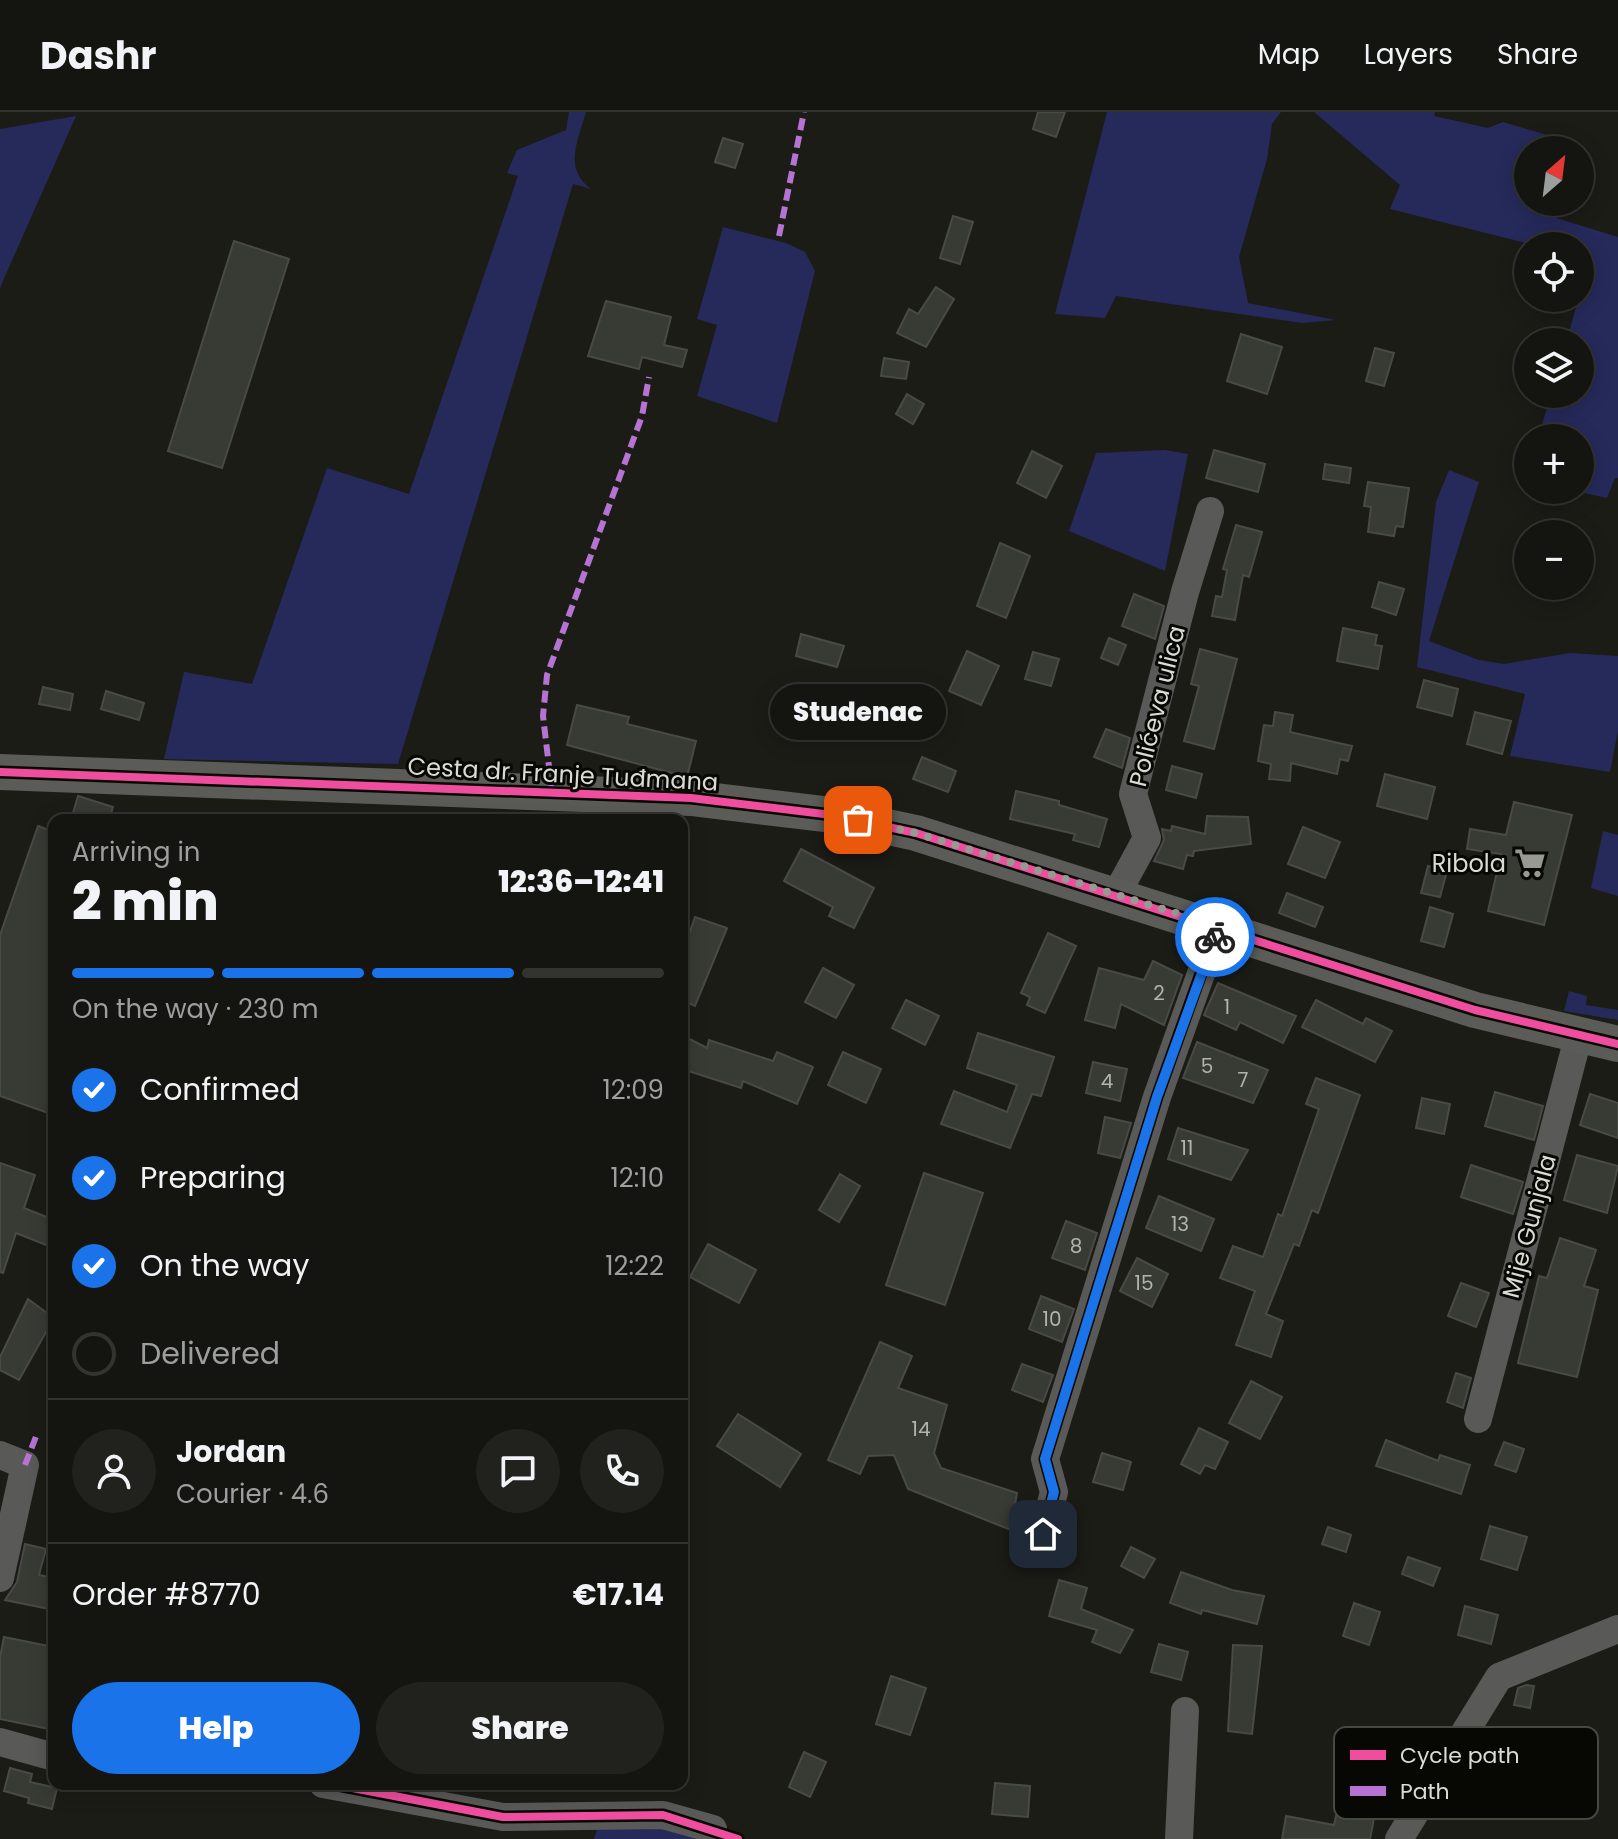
<!DOCTYPE html>
<meta charset="utf-8">
<style>
:root{--surface:#141510;--page:#21221e;--text:#f1f3f6;--muted:#9d9f9f;--line:#333430;--accent:#1a73e8}
body{margin:0;font-family:Poppins,sans-serif;background:var(--page);color:var(--text);height:100vh;display:flex;flex-direction:column;font-size:30px;white-space:nowrap}
*{box-sizing:border-box;margin:0}
p{font-size:26px;color:var(--muted)}
.icon{flex:none;width:44px;height:44px;fill:none;stroke:currentColor;stroke-width:2;stroke-linecap:round;stroke-linejoin:round}
.map{position:relative;flex:1;overflow:hidden}
.panel{position:absolute;left:48px;top:702px;width:640px;height:976px;display:flex;flex-direction:column;background:var(--surface);border-radius:16px;box-shadow:0 4px 20px #0003,0 0 0 2px var(--line)}
.panel>*{flex:none}
.needle{width:52px;rotate:28deg}
.fabs{position:absolute;left:1514px;top:24px;display:grid;gap:16px}
.fabs a{display:grid;place-items:center;width:80px;height:80px;border-radius:50%;background:var(--surface);box-shadow:0 4px 20px #0003,0 0 0 2px var(--line);font-size:40px}
.pin{position:absolute;display:grid;place-items:center;width:68px;height:68px;color:#fff;margin:-34px;border-radius:16px;box-shadow:0 4px 12px #0006}
.courier{position:absolute;display:grid;place-items:center;width:80px;height:80px;margin:-40px;border:6px solid #1a73e8;border-radius:50%;background:#fff;color:#222;box-shadow:0 2px 10px #0007}
.bubble{position:absolute;height:56px;border-radius:28px;background:var(--surface);box-shadow:0 4px 20px #0003,0 0 0 2px var(--line);font-size:26px;font-weight:800;line-height:56px;text-align:center}
.summary em{font-style:normal;font-weight:800}
.summary div{display:flex;flex-direction:column-reverse}
.summary{display:flex;align-items:center;justify-content:space-between;height:136px;padding:0 24px}
h1{font-size:52px;font-weight:800;line-height:60px}
.bar{display:grid;grid-template-columns:repeat(4,1fr);gap:12px 8px;align-content:center;height:96px;padding:0 24px}
.bar i{height:10px;border-radius:6px;background:var(--line)}
.bar .selected{background:var(--accent)}
.bar p{grid-column:span 4}
.line{display:flex;align-items:center;gap:20px;padding:0 24px;border-top:2px solid var(--line)}
.line div{flex:1}
.round{display:grid;place-items:center;flex:none;width:84px;height:84px;border-radius:42px;background:var(--page)}
ol{padding:0 24px;list-style:none}
li{display:flex;align-items:center;gap:24px;height:88px}
li p{margin-inline-start:auto}
li .icon{padding:8px;border-radius:50%;background:var(--accent);color:#fff;stroke-width:4}
li:last-child{color:var(--muted)}
li i{width:44px;height:44px;border:4px solid var(--line);border-radius:50%}
.primary-button{display:flex;gap:16px;margin-top:auto;padding:16px 24px}
.primary-button a{flex:1;height:92px;border-radius:48px;background:var(--accent);color:#fff;font-size:32px;font-weight:800;line-height:92px;text-align:center}
.primary-button a+a{background:var(--page);color:var(--text)}
header{display:flex;align-items:center;gap:48px;box-sizing:border-box;height:112px;padding:0 40px;background:var(--surface);border-bottom:2px solid var(--line)}
header strong{font-size:38px}
nav{display:flex;gap:44px;margin-inline-start:auto;font-size:28px}
.map>svg:first-child{display:block}
</style>
<header>
<strong>Dashr</strong>
<nav><a>Map</a><a>Layers</a><a>Share</a></nav>
</header>
<div class="map">
<svg width="1618" height="1727" viewBox="0 0 1618 1727">
<rect width="100%" height="100%" fill="#1b1c16"/>
<!-- green -->
<g fill="#252a5b">
<path d="M 569,0 L 586,0 C 578,29 563,56 591,77 L 573,72 L 398,652 L 164,647 L 184,560 L 252,572 L 327,356 L 409,382 L 518,64 L 507,61 L 517,38 L 566,18 Z"/>
<polygon points="1107,0 1281,0 1272,12 1267,47 1239,145 1248,191 1336,208 1302,211 1116,184 1105,206 1055,202"/>
<polygon points="1314,0 1435,0 1434,4 1488,16 1503,10 1578,32 1576,38 1528,38 1528,90 1558,90 1553,105 1618,125 1618,366 1615,366 1607,386 1570,378 1580,378 1580,326 1538,326 1551,282 1580,282 1580,230 1566,230 1590,147 1580,145 1580,134 1538,134 1390,97 1400,73"/>
<polygon points="76,4 2,171 0,177 0,17"/>
<polygon points="723,115 786,131 805,140 815,159 777,311 697,284 717,213 697,207"/>
<polygon points="1165,338 1188,342 1165,459 1069,419 1096,341"/>
<polygon points="1449,358 1479,370 1429,529 1479,548 1504,552 1570,541 1618,544 1618,619 1610,660 1510,644 1525,582 1417,555 1436,390"/>
<polygon points="1603,719 1618,723 1618,784 1591,776"/>
<polygon points="1569,879 1587,884 1586,893 1618,898 1618,908 1564,899"/>
<polygon points="598,1715 670,1717 698,1727 594,1727"/>
</g>
<!-- building -->
<g fill="#383a34" stroke="#494a45" stroke-width="2">
<polygon points="1038,0 1065,0 1056,25 1033,17"/>
<polygon points="723,26 743,32 735,56 715,50"/>
<polygon points="953,104 973,110 960,152 940,146"/>
<polygon points="234,129 289,147 222,356 168,339"/>
<polygon points="936,175 954,187 926,235 897,221 909,197 918,202"/>
<polygon points="606,189 671,205 664,233 687,238 682,255 642,245 639,257 588,244"/>
<polygon points="1241,222 1282,235 1267,282 1227,269"/>
<polygon points="1375,236 1394,241 1384,274 1366,269"/>
<polygon points="884,246 909,250 906,267 881,264"/>
<polygon points="907,282 924,292 913,312 896,302"/>
<polygon points="1214,338 1265,352 1258,380 1206,366"/>
<polygon points="1032,339 1062,354 1046,386 1017,371"/>
<polygon points="1325,352 1351,356 1349,371 1323,367"/>
<polygon points="1368,370 1409,376 1403,415 1396,414 1394,424 1368,420 1371,395 1364,394"/>
<polygon points="1236,413 1262,420 1249,465 1243,463 1235,508 1212,504 1216,484 1222,485 1227,458 1223,457"/>
<polygon points="1000,431 1030,444 1006,506 977,494"/>
<polygon points="1379,470 1404,477 1396,503 1372,495"/>
<polygon points="1134,482 1164,494 1155,527 1122,514"/>
<polygon points="1343,516 1377,523 1375,533 1382,534 1378,557 1337,549"/>
<polygon points="801,522 844,534 837,555 796,544"/>
<polygon points="1109,526 1126,533 1118,553 1101,546"/>
<polygon points="1200,537 1237,547 1214,637 1184,629 1199,574 1191,572"/>
<polygon points="967,539 999,554 981,593 949,579"/>
<polygon points="1033,540 1059,547 1051,574 1025,567"/>
<polygon points="1424,568 1458,577 1452,604 1417,595"/>
<polygon points="43,575 73,582 70,598 39,592"/>
<polygon points="106,579 144,591 139,608 101,597"/>
<polygon points="577,593 629,605 627,612 696,629 687,665 567,633"/>
<polygon points="1275,600 1293,603 1290,620 1352,634 1348,649 1340,647 1337,662 1291,651 1290,669 1269,667 1271,652 1258,649 1264,613 1273,614"/>
<polygon points="1475,600 1511,609 1502,642 1467,632"/>
<polygon points="1106,617 1130,626 1122,656 1094,645"/>
<polygon points="922,645 956,659 948,680 913,667"/>
<polygon points="1172,654 1202,662 1196,686 1166,678"/>
<polygon points="1385,662 1435,675 1427,707 1377,694"/>
<polygon points="1016,679 1059,689 1059,693 1107,707 1099,735 1073,728 1075,722 1010,707"/>
<polygon points="78,684 113,695 109,708 71,708"/>
<polygon points="1514,690 1572,703 1544,813 1488,799 1501,742 1467,737 1470,717 1506,723"/>
<polygon points="1207,704 1248,705 1251,732 1194,739 1193,744 1187,743 1183,757 1154,749 1164,728 1162,717 1171,719 1172,714 1205,722"/>
<polygon points="38,714 54,720 54,992 51,1002 0,984 0,823"/>
<polygon points="1303,715 1340,730 1325,766 1288,752"/>
<polygon points="801,737 874,776 854,816 829,804 833,795 784,769"/>
<polygon points="1428,754 1447,759 1440,785 1421,781"/>
<polygon points="1287,781 1323,795 1315,815 1279,801"/>
<polygon points="1430,795 1453,802 1444,835 1421,829"/>
<polygon points="695,805 727,816 695,894 682,888 682,843"/>
<polygon points="1048,821 1076,834 1045,901 1027,893 1030,885 1021,881"/>
<polygon points="1153,849 1182,863 1164,913 1121,892 1115,916 1085,908 1099,856 1144,868"/>
<polygon points="823,856 854,873 836,906 805,890"/>
<polygon points="1218,871 1296,904 1283,931 1240,910 1236,918 1204,903"/>
<polygon points="906,888 939,904 925,933 892,916"/>
<polygon points="1316,888 1363,912 1366,906 1392,919 1375,950 1302,915"/>
<polygon points="978,921 1054,945 1041,984 1032,982 1010,1036 941,1012 954,979 1007,1000 1017,973 967,956"/>
<polygon points="682,923 707,936 709,928 773,949 777,940 813,955 797,992 743,969 741,976 682,957"/>
<polygon points="1197,930 1268,958 1253,991 1183,966"/>
<polygon points="843,940 881,957 866,991 828,973"/>
<polygon points="1093,950 1127,957 1120,989 1086,981"/>
<polygon points="1316,966 1360,983 1318,1101 1312,1098 1299,1134 1294,1132 1266,1202 1283,1209 1271,1245 1236,1233 1255,1179 1220,1166 1233,1134 1263,1145 1278,1102 1282,1104 1319,997 1306,992"/>
<polygon points="1495,980 1543,994 1534,1028 1485,1014"/>
<polygon points="1590,982 1618,991 1618,1026 1580,1013"/>
<polygon points="1422,986 1450,992 1444,1022 1416,1016"/>
<polygon points="1105,1005 1131,1011 1120,1046 1098,1041"/>
<polygon points="1178,1016 1248,1038 1231,1068 1168,1047"/>
<polygon points="1577,1043 1618,1054 1607,1101 1564,1088"/>
<polygon points="0,1051 35,1063 24,1096 54,1108 54,1136 16,1121 3,1161 0,1160"/>
<polygon points="1471,1053 1523,1070 1513,1102 1461,1085"/>
<polygon points="924,1061 983,1081 945,1193 886,1173"/>
<polygon points="840,1062 860,1074 839,1110 819,1098"/>
<polygon points="1159,1084 1214,1107 1201,1139 1146,1116"/>
<polygon points="1066,1109 1097,1121 1085,1158 1052,1146"/>
<polygon points="1560,1126 1596,1138 1584,1174 1598,1178 1577,1265 1518,1251 1539,1164 1547,1166"/>
<polygon points="708,1132 756,1158 739,1191 690,1165"/>
<polygon points="1137,1146 1168,1162 1152,1195 1120,1179"/>
<polygon points="1461,1171 1489,1181 1476,1215 1448,1204"/>
<polygon points="1041,1184 1074,1197 1062,1230 1029,1217"/>
<polygon points="28,1187 54,1206 19,1268 0,1258 0,1245"/>
<polygon points="880,1230 912,1244 898,1276 947,1293 934,1341 941,1356 1017,1381 1011,1418 908,1377 894,1343 868,1344 860,1362 828,1348"/>
<polygon points="1022,1252 1053,1263 1043,1290 1012,1278"/>
<polygon points="1456,1261 1471,1266 1463,1296 1447,1290"/>
<polygon points="1251,1269 1282,1285 1260,1327 1229,1311"/>
<polygon points="738,1302 801,1342 780,1375 717,1334"/>
<polygon points="1199,1316 1228,1330 1215,1357 1205,1353 1200,1362 1181,1352"/>
<polygon points="1386,1328 1438,1349 1440,1343 1470,1353 1461,1382 1376,1354"/>
<polygon points="1504,1330 1524,1337 1516,1360 1495,1353"/>
<polygon points="1102,1341 1131,1350 1123,1378 1093,1370"/>
<polygon points="1490,1414 1527,1425 1517,1458 1481,1447"/>
<polygon points="1328,1415 1351,1423 1346,1440 1322,1432"/>
<polygon points="25,1432 46,1437 39,1463 54,1466 54,1498 5,1488 17,1470"/>
<polygon points="1131,1435 1155,1447 1144,1466 1121,1454"/>
<polygon points="1408,1445 1440,1456 1433,1474 1402,1462"/>
<polygon points="1181,1460 1232,1478 1264,1484 1257,1512 1202,1498 1201,1502 1170,1491"/>
<polygon points="1059,1468 1087,1476 1081,1497 1133,1518 1120,1541 1092,1530 1097,1518 1049,1504"/>
<polygon points="1354,1491 1380,1500 1369,1533 1343,1524"/>
<polygon points="1465,1494 1498,1503 1491,1532 1458,1523"/>
<polygon points="4,1525 54,1535 54,1618 0,1607 0,1545"/>
<polygon points="1159,1532 1188,1540 1181,1568 1151,1560"/>
<polygon points="1233,1533 1262,1534 1252,1622 1228,1619"/>
<polygon points="891,1564 926,1576 910,1623 876,1612"/>
<polygon points="1526,1573 1534,1574 1530,1596 1514,1593 1518,1576"/>
<polygon points="804,1640 826,1650 810,1685 789,1675"/>
<polygon points="10,1656 32,1662 30,1670 57,1676 52,1697 28,1691 29,1686 4,1679"/>
<polygon points="995,1671 1030,1674 1028,1705 992,1702"/>
<polygon points="1341,1683 1377,1691 1370,1727 1282,1727 1286,1704 1334,1713"/>
</g>
<g fill="none" stroke-linecap="round" stroke-linejoin="round">
<!-- minor -->
<g stroke="#595a57" stroke-width="28">
<polyline points="1116,783 1147,726 1133,682 1185,480 1210,399"/>
<polyline points="1478,1307 1579,922"/>
<polyline points="0,1343 25,1353 0,1466"/>
<polyline points="1038,1442 1054,1380 1045,1347 1157,985 1218,814"/>
<polyline points="0,1630 54,1645"/>
<polyline points="323,1672 503,1705 663,1703 713,1717"/>
<polyline points="1179,1727 1185,1599"/>
<polyline points="1399,1727 1499,1565 1618,1517"/>
</g>
<!-- major -->
<polyline stroke="#5b5b57" stroke-width="36" points="0,660 691,686 832,703 916,721 1475,898 1618,932"/>
<!-- quiet -->
<g stroke="#b673d3" stroke-width="6" stroke-dasharray="12 6" stroke-linecap="butt">
<polyline points="779,124 804,0"/>
<polyline points="552,680 543,604 547,563 642,304 649,265"/>
<polyline points="25,1353 37,1322"/>
</g>
<defs>
<g id="cycleway">
<polyline points="0,660 691,686 832,703 916,721 1475,898 1618,932"/>
<polyline points="1038,1442 1054,1380 1045,1347 1157,985 1218,814"/>
<polyline points="332,1672 503,1705 663,1703 738,1727"/>
</g>
</defs>
<!-- cycleway casing -->
<use href="#cycleway" stroke="#070804" stroke-width="13"/>
<!-- cycleway -->
<use href="#cycleway" stroke="#ef4d9e" stroke-width="8"/>
</g>
<g fill="none" stroke-linecap="round" stroke-linejoin="round">
<!-- done -->
<polyline stroke="#979992" stroke-width="8" stroke-dasharray="0 14.4" points="858,708 916,721 1218,814 1215,825"/>
<!-- route -->
<polyline stroke="#1a73e8" stroke-width="10" points="1043,1422 1054,1380 1045,1347 1157,985 1215,825"/>
</g>
<!-- icons -->
<defs>
<symbol id="supermarket-bare" viewBox="-9 -9 18 18"><path d="M-6-5.5h2.5l.6 2H6L4.5 2H-2.5L-4.4-4H-6ZM-1.5 3.2a1.3 1.3 0 1 0 .1 0ZM3 3.2a1.3 1.3 0 1 0 .1 0Z" fill="#979992" stroke="#070804" stroke-width="2.5" paint-order="stroke"/></symbol>
</defs>
<g fill-rule="evenodd">
<use href="#supermarket-bare" x="1508" y="729" width="44" height="44"/>
</g>
<g text-anchor="middle" dominant-baseline="central" stroke-width="6" stroke-linejoin="round" paint-order="stroke">
<!-- number labels -->
<g font-size="20" fill="#b2b4ac">
<text x="1159" y="881">2</text>
<text x="1227" y="895">1</text>
<text x="1207" y="954">5</text>
<text x="1243" y="968">7</text>
<text x="1107" y="969">4</text>
<text x="1187" y="1036">11</text>
<text x="1180" y="1112">13</text>
<text x="1076" y="1134">8</text>
<text x="1144" y="1171">15</text>
<text x="1052" y="1207">10</text>
<text x="921" y="1317">14</text>
</g>
<!-- street labels -->
<g font-size="24" fill="#dadcd4" stroke="#070804">
<text transform="translate(1157 594) rotate(-76)">Polićeva ulica</text>
<text transform="translate(563 662) rotate(3)">Cesta dr. Franje Tuđmana</text>
<text transform="translate(1529 1114) rotate(-75)">Mije Gunjala</text>
</g>
<!-- poi labels -->
<g font-size="24" fill="#dadcd4" stroke="#070804" text-anchor="end">
<text x="1506" y="751">Ribola</text>
</g>
</g>
<!-- legend -->
<rect x="1334" y="1615" width="264" height="92" rx="12" fill="#070804" stroke="#464842" stroke-width="2"/>
<rect x="1350" y="1638" width="36" height="10" fill="#ef4d9e"/>
<rect x="1350" y="1674" width="36" height="10" fill="#b673d3"/>
<g font-size="22" fill="#dadcd4">
<text x="1400" y="1651">Cycle path</text>
<text x="1400" y="1687">Path</text>
</g>
</svg>
<div class="fabs">
<a><svg class="needle" viewBox="-14 -14 28 28"><path d="M0-13l5 13h-10z" fill="#e53935"/><path d="M0 13l5-13h-10z" fill="#9d9f9f"/></svg></a>
<a><svg class="icon" aria-label="locate" viewBox="0 0 24 24"><circle cx="12" cy="12" r="6"/><path d="M12 2v4M12 18v4M2 12h4M18 12h4"/></svg></a>
<a><svg class="icon" aria-label="layers" viewBox="0 0 24 24"><path d="M12 4l9 5-9 5-9-5zM3 14l9 5 9-5"/></svg></a>
<a>+</a>
<a>−</a>
</div>
<div class="pin" style="left:858px;top:708px;background:#ea580c"><svg class="icon" aria-label="bag" viewBox="0 0 24 24"><path d="M5 8h14l-1 12H6zM9 8a3 3 0 0 1 6 0"/></svg></div>
<div class="pin" style="left:1043px;top:1422px;background:#1f2937"><svg class="icon" aria-label="home" viewBox="0 0 24 24"><path d="M3 11l9-7 9 7M6 9v11h12V9"/></svg></div>
<div class="courier" style="left:1215px;top:825px"><svg class="icon" aria-label="bike" viewBox="0 0 24 24"><circle cx="6" cy="16" r="4"/><circle cx="18" cy="16" r="4"/><path d="M6 16l4-8h5l3 8M10 8l3 8H6M13 5h3"/></svg></div>
<div class="bubble" style="left:770px;top:572px;width:176px">Studenac</div>
<section class="panel">
<div class="summary"><div><h1>2 min</h1><p>Arriving in</p></div><em>12:36–12:41</em></div>
<div class="bar"><i class="selected"></i><i class="selected"></i><i class="selected"></i><i></i><p>On the way · 230 m</p></div>
<ol>
<li><svg class="icon" aria-label="check" viewBox="0 0 24 24"><path d="M5 12l5 5 9-10"/></svg>Confirmed<p>12:09</p></li>
<li><svg class="icon" aria-label="check" viewBox="0 0 24 24"><path d="M5 12l5 5 9-10"/></svg>Preparing<p>12:10</p></li>
<li><svg class="icon" aria-label="check" viewBox="0 0 24 24"><path d="M5 12l5 5 9-10"/></svg>On the way<p>12:22</p></li>
<li><i></i>Delivered</li>
</ol>
<div class="line" style="height:144px"><a class="round"><svg class="icon" aria-label="person" viewBox="0 0 24 24"><circle cx="12" cy="8" r="4"/><path d="M4 21q1-7 8-7t8 7"/></svg></a><div><b>Jordan</b><p>Courier · 4.6</p></div><a class="round"><svg class="icon" aria-label="chat" viewBox="0 0 24 24"><path d="M4 5h16v11H9l-5 4z"/></svg></a><a class="round"><svg class="icon" aria-label="phone" viewBox="0 0 24 24"><path d="M5 4h4l2 5-3 2q2 4 5 5l2-3 5 2v4C11 20 4 13 5 4z"/></svg></a></div>
<div class="line" style="height:104px"><div>Order #8770</div><b>€17.14</b></div>
<div class="primary-button"><a>Help</a><a>Share</a></div>
</section>
</div>
